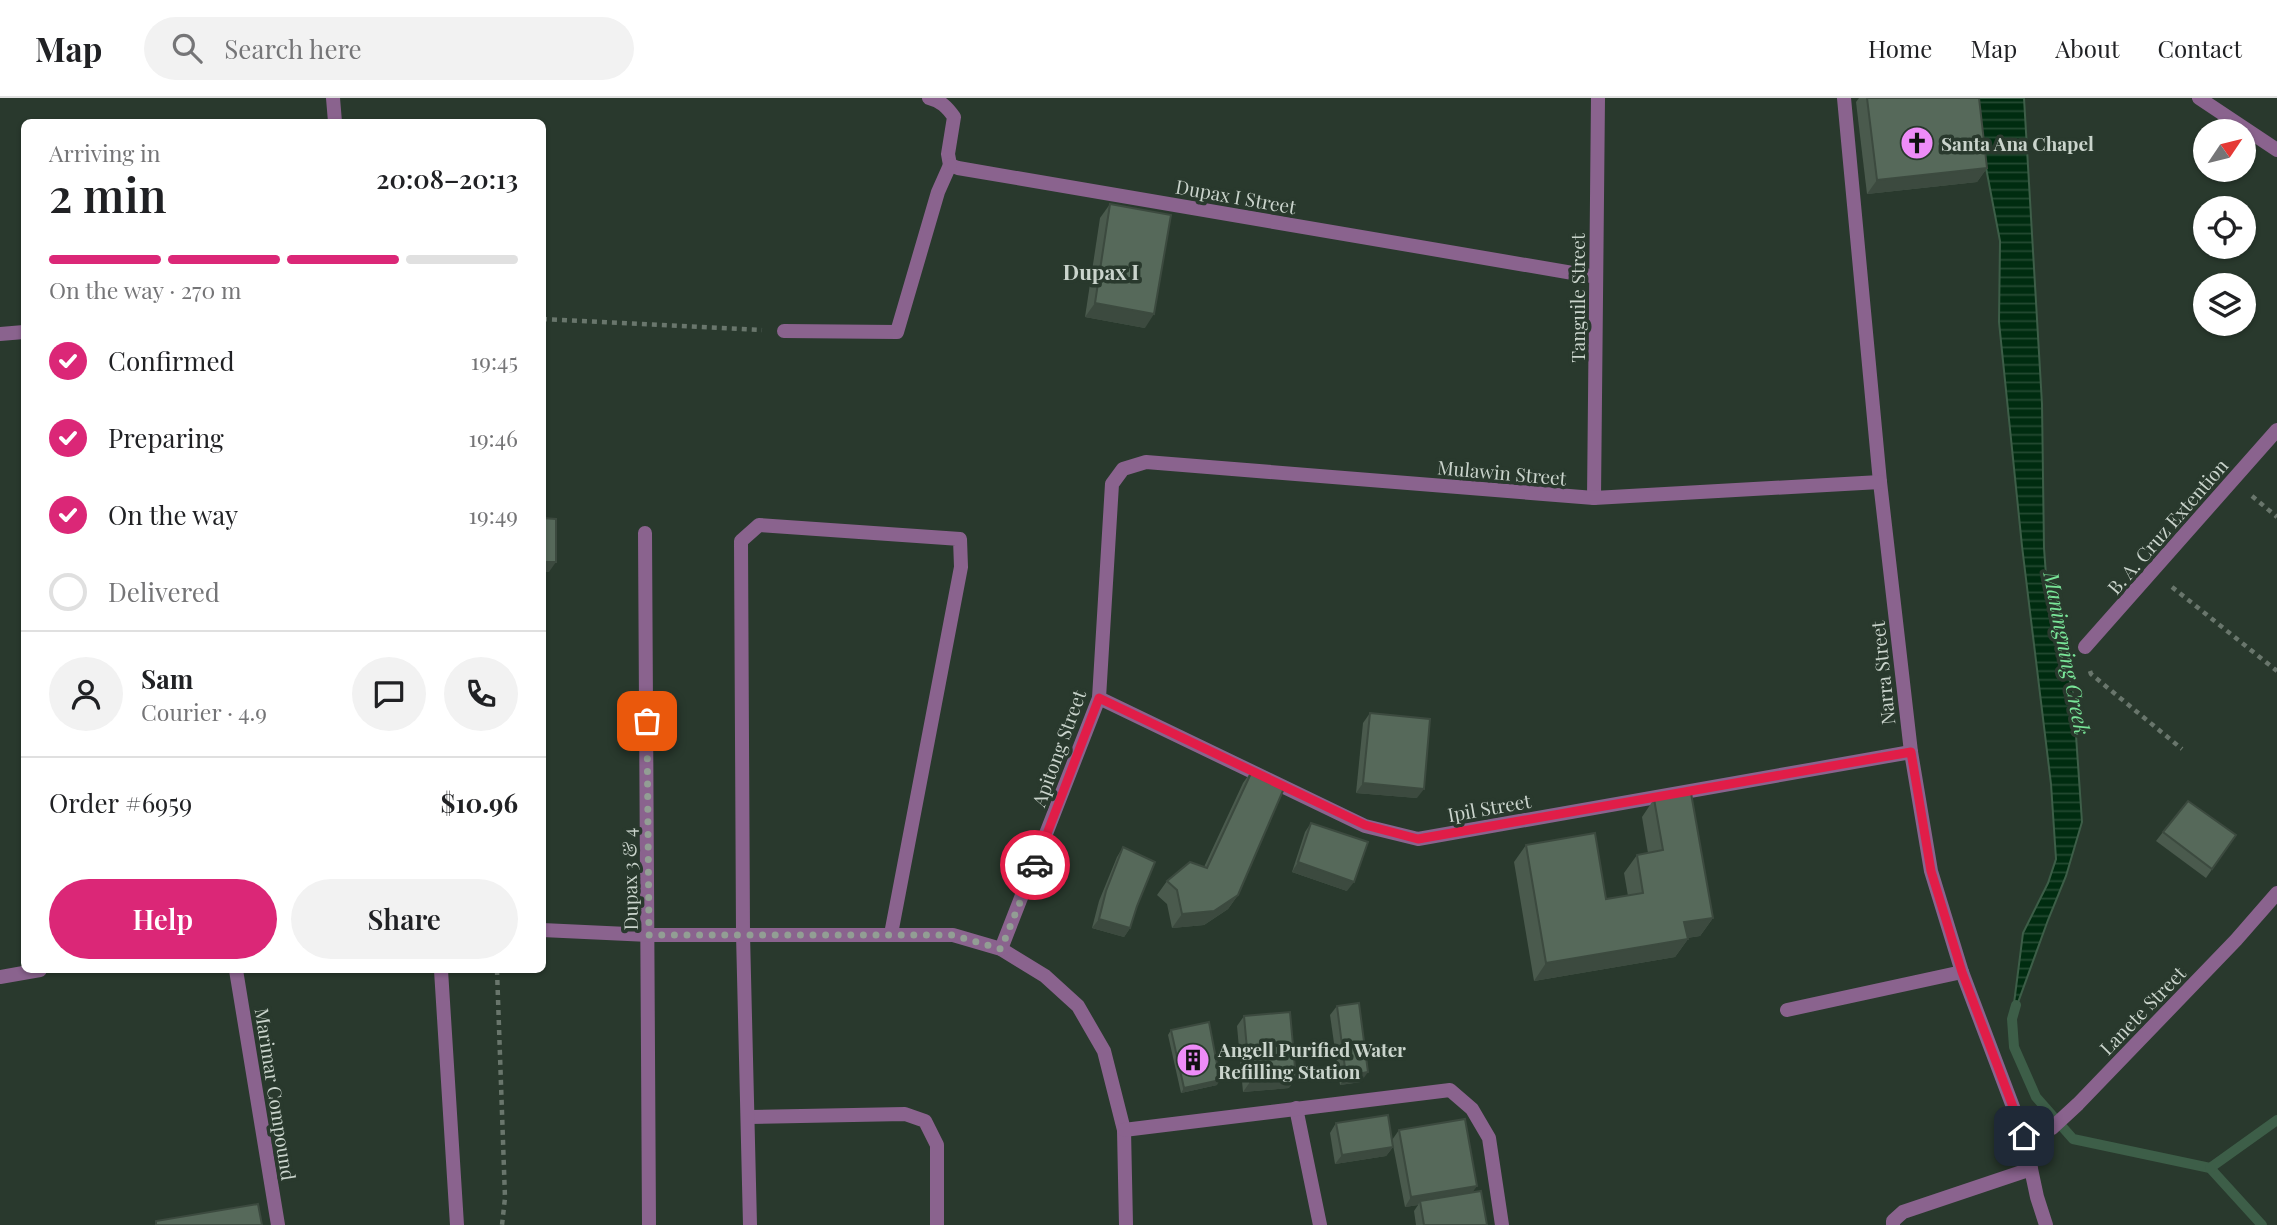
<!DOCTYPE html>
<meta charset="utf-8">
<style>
:root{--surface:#fff;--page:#f2f2f2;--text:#202124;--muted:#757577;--line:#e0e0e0;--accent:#db2777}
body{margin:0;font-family:"Playfair Display",serif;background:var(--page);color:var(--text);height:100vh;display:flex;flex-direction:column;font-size:26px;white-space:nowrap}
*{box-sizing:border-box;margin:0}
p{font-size:23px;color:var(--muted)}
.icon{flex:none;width:38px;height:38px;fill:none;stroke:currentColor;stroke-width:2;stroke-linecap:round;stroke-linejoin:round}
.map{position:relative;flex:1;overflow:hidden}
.details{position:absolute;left:21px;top:21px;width:525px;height:854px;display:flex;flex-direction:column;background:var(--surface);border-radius:10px;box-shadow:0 2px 5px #0004}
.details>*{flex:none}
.needle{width:46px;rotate:55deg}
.controls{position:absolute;left:2193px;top:21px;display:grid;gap:14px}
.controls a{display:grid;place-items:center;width:63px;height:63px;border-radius:50%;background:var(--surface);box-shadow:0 2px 5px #0004;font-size:35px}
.pin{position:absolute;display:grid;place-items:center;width:60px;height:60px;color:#fff;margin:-30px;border-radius:14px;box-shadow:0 4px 10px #0006}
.courier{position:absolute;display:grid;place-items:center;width:70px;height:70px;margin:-35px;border:5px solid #e11d48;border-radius:50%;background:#fff;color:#222;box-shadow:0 2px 9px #0007}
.headline em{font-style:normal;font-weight:600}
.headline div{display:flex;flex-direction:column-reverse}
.headline{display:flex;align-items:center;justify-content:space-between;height:119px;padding:0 28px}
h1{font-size:46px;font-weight:600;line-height:52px}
.bar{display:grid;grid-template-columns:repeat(4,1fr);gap:10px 7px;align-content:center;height:84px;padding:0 28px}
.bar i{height:9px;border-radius:5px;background:var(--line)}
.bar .active{background:var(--accent)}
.bar p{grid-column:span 4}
.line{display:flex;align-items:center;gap:18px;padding:0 28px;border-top:2px solid var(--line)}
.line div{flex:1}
.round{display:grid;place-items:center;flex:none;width:74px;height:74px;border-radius:37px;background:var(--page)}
ol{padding:0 28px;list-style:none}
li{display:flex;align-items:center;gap:21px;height:77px}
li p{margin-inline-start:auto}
li .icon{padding:7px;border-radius:50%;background:var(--accent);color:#fff;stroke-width:4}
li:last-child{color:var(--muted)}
li i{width:38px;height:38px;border:4px solid var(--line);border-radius:50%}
.button{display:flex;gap:14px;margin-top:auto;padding:14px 28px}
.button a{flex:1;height:80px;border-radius:42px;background:var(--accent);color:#fff;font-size:28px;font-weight:600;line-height:80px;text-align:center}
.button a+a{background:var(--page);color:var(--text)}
header{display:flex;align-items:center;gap:42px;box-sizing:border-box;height:98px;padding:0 35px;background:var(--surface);border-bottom:2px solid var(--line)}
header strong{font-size:33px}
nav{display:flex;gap:38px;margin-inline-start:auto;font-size:24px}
.search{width:490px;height:63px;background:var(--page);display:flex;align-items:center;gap:18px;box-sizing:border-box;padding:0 24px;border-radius:38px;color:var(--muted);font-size:26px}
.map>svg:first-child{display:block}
</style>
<header>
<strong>Map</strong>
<div class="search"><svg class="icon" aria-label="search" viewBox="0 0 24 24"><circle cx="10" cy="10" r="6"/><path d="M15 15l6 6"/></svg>Search here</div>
<nav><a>Home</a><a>Map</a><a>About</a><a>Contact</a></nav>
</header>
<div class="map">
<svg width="2277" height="1127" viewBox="0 0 2277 1127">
<defs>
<pattern id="water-rules" width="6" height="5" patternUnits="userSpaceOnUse" patternTransform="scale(1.75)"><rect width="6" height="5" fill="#002c10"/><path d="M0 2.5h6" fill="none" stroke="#244a32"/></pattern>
</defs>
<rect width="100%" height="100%" fill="#29392d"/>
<!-- water -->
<polygon fill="url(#water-rules)" stroke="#3d5e48" stroke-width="2" points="1976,0 2024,0 2042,306 2044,450 2048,504 2073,594 2082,724 2066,778 2048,822 2012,921 2023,835 2048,785 2056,761 2051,686 2022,448 1999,224 2000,143 1983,54"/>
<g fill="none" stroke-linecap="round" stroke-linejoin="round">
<!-- stream -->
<g stroke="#3d5e48" stroke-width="10">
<polyline points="2016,907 2012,921 2014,949 2036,999 2073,1041 2210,1070 2262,1127"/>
<polyline points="2210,1070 2277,1022"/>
</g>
<!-- path -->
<g stroke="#69766c" stroke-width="4.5" stroke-dasharray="5 5" stroke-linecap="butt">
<polyline points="542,221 762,232"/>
<polyline points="2252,398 2277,419"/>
<polyline points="2172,489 2277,573"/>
<polyline points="2090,573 2091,576 2182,651"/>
<polyline points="497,872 505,1100 502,1127"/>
</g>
<!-- service -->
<polyline stroke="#8a638e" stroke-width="14" points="1893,1127 1893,1123 1903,1114 2031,1071"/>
<!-- minor -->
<g stroke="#8a638e" stroke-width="14">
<polyline points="333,0 335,24"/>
<path d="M 929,0 C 941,3 947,9 954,19 L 948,56 L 950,67"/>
<polyline points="1844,0 1880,384 1911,654 1931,773 1962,874 2024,1038 2037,1099 2046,1127"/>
<polyline points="950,67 958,70 1596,179"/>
<polyline points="784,233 897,234 938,94 950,67"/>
<polyline points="0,236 24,234"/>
<polyline points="1594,400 1598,0"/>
<polyline points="645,435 649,1127"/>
<polyline points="2085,549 2277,332"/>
<polyline points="1099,600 1365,728 1418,741 1911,654"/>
<polyline points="542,832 649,837 953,837 1001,851 1045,878 1078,908 1104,953 1124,1032 1126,1127"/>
<polyline points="1001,851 1099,600 1112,386 1123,371 1146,364 1594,400 1880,384"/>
<polyline points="236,872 278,1127"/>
<polyline points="441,872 457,1127"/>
<polyline points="0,879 40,872"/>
<polyline points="1787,912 1962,874"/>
<polyline points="1296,1010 1320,1127"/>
<polyline points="749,1019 905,1016 925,1023 937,1047 937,1127"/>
<polyline points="1124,1032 1450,992 1472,1011 1489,1040 1502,1127"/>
<polyline points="2024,1038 2052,1030 2078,1006 2236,842 2277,795"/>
<polyline points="750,1127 743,836 741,443 759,427 960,441 961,469 891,836"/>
</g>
<!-- tertiary -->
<polyline stroke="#8a638e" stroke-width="14" points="2199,0 2277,52"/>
</g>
<!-- wall -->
<g fill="#4a5a4d">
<polygon points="1859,0 1979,0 1987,70 1977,84 1867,96 1856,4"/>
<polygon points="1110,106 1145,230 1085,219 1100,120"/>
<polygon points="1370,615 1417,700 1356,695 1363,625"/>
<polygon points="1253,671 1238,797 1228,811 1204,827 1172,830 1167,806 1157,797 1167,783 1204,769 1243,685"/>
<polygon points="1654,701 1713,820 1700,838 1687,840 1688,841 1675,859 1534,883 1514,764 1526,747 1606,801 1628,798 1624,775 1637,757 1648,755 1642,719"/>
<polygon points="1311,725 1347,793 1292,774 1305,734"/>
<polygon points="2163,734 2236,737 2206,780 2156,743"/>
<polygon points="1123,749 1137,808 1130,830 1124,839 1092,830 1099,803 1117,759"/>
<polygon points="1337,908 1361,984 1340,987 1330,917"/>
<polygon points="1244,918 1289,990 1243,994 1237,928"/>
<polygon points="1171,932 1217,987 1181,995 1168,937"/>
<polygon points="1336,1025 1393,1049 1386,1058 1335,1066 1330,1035"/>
<polygon points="1399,1032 1472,1094 1487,1127 1416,1127 1414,1113 1418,1107 1405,1109 1392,1042"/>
</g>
<!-- shaded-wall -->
<g fill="#3c4a3f">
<polygon points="1987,70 1977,84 1867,96 1877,82"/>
<polygon points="1095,205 1154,216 1145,230 1085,219"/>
<polygon points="542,464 556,464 549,474 542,474"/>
<polygon points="1363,685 1424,691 1417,700 1356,695"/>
<polygon points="1298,764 1354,784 1347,793 1292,774"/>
<polygon points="1238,797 1228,811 1204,827 1172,830 1182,816"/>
<polygon points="1713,820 1700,838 1672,842 1684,824"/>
<polygon points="1099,821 1130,830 1124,839 1092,830"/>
<polygon points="1688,841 1675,859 1534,883 1546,865"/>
<polygon points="1368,974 1361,984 1340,987 1346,978"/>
<polygon points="1296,981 1289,990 1243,994 1250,984"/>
<polygon points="1220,982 1217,987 1181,995 1184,990"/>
<polygon points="1393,1049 1386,1058 1335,1066 1342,1057"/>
<polygon points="1477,1088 1470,1098 1420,1103 1418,1107 1405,1109 1411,1099"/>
</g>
<!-- building -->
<g fill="#56695a" stroke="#3c4a3f" stroke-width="2">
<polygon points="1867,0 1979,0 1987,70 1877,82"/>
<polygon points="1110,106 1171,117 1154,216 1095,205"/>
<polygon points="542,420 556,421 556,464 542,464"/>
<polygon points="1370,615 1430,621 1424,691 1363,685"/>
<polygon points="1253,671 1285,688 1238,797 1214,813 1182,816 1177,792 1167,783 1190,764 1207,770"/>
<polygon points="1691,695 1713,820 1684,824 1688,841 1546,865 1526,747 1595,735 1606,801 1643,795 1637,757 1663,752 1654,701"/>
<polygon points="2188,703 2236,737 2212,771 2163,734"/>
<polygon points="1311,725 1368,744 1354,784 1298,764"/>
<polygon points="1123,749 1155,764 1137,808 1130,830 1099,821 1106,793"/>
<polygon points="1359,905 1368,974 1346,978 1337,908"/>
<polygon points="1290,914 1296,981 1250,984 1244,918"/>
<polygon points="1209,924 1220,982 1184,990 1171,932"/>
<polygon points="1388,1017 1393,1049 1342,1057 1336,1025"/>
<polygon points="1465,1021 1477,1088 1411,1099 1399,1032"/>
<polygon points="1481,1093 1487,1127 1424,1127 1420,1103"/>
<polygon points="258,1106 262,1127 156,1127 156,1123"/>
</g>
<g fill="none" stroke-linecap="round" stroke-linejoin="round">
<!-- done -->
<polyline stroke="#929e94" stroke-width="7" stroke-dasharray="0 12.6" points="647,623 649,837 953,837 1001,851 1035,767"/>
<!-- route -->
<polyline stroke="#e11d48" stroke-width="9" points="1035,767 1099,600 1365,727 1418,741 1911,654 1931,773 1962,874 2024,1038"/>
</g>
<!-- icons -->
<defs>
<symbol id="church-disc" viewBox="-11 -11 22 22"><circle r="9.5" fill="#ee8cf8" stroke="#29392d"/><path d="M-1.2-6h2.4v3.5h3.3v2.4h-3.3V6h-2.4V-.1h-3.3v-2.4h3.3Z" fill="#111"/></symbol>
<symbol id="building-disc" viewBox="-11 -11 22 22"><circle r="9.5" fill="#ee8cf8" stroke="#29392d"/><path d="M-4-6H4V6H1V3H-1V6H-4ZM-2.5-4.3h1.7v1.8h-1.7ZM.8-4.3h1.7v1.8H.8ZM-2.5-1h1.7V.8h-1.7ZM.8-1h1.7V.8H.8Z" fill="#111"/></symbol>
</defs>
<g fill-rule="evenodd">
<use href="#church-disc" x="1898" y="26" width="38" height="38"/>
<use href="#building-disc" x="1174" y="943" width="38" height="38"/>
</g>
<g text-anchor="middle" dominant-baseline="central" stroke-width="7" stroke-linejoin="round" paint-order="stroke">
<!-- poi labels -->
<g font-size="19" font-weight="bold" fill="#cad4cc" stroke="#29392d" text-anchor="start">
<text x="1941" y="45">Santa Ana Chapel</text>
<text x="1218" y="951">Angell Purified Water<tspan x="1218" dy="22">Refilling Station</tspan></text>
</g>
<!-- street labels -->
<g font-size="19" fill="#cad4cc" stroke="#29392d">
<text transform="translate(1236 98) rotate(10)">Dupax I Street</text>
<text transform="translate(1577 200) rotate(-90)">Tanguile Street</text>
<text transform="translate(1502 374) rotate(5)">Mulawin Street</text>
<text transform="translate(2167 428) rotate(-49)">B. A. Cruz Extention</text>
<text transform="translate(1882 575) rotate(-96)">Narra Street</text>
<text transform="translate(1058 650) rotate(-70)">Apitong Street</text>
<text transform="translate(1489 709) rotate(-10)">Ipil Street</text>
<text transform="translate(629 781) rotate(-91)">Dupax 3 &amp; 4</text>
<text transform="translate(2142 912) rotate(-46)">Lanete Street</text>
<text transform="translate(276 996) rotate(81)">Marimar Compound</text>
</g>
<!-- neighbourhood labels -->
<g font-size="21" font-weight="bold" fill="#cad4cc" stroke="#29392d">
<text x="1101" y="173">Dupax I</text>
</g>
<!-- water labels -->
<g font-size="21" font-style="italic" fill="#79e598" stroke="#29392d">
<text transform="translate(2068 555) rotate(79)">Maningning Creek</text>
</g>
</g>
</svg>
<div class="controls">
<a><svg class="needle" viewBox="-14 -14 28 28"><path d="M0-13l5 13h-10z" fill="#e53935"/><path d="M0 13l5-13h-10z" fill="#757577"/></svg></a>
<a><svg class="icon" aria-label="locate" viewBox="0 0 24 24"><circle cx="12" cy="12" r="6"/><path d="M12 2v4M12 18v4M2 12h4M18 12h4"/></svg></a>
<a><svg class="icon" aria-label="layers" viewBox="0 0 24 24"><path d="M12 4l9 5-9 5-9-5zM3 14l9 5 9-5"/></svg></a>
</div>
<div class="pin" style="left:647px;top:623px;background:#ea580c"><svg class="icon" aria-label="bag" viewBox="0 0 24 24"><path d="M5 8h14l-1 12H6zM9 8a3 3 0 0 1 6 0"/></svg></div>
<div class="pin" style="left:2024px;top:1038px;background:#1f2937"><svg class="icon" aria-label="home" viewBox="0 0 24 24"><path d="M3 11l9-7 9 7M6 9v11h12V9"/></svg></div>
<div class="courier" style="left:1035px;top:767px"><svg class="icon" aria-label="car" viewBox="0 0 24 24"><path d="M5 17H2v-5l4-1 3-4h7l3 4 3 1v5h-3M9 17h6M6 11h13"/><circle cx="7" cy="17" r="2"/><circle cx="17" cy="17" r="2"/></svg></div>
<section class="details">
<div class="headline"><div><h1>2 min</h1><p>Arriving in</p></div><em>20:08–20:13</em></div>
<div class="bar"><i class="active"></i><i class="active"></i><i class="active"></i><i></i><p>On the way · 270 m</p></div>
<ol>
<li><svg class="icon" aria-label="check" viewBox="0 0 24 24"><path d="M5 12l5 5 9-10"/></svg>Confirmed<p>19:45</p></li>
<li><svg class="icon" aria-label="check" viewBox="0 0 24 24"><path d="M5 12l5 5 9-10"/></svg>Preparing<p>19:46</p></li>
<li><svg class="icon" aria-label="check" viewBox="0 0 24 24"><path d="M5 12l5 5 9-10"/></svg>On the way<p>19:49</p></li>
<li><i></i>Delivered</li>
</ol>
<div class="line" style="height:126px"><a class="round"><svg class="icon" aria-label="person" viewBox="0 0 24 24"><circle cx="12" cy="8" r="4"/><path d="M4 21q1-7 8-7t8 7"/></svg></a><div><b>Sam</b><p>Courier · 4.9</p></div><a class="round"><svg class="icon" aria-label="chat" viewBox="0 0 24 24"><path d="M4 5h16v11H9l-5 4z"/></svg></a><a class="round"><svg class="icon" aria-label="phone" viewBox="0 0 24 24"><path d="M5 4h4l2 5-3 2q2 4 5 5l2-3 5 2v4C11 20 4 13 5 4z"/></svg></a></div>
<div class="line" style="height:91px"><div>Order #6959</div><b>$10.96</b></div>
<div class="button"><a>Help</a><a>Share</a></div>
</section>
</div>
